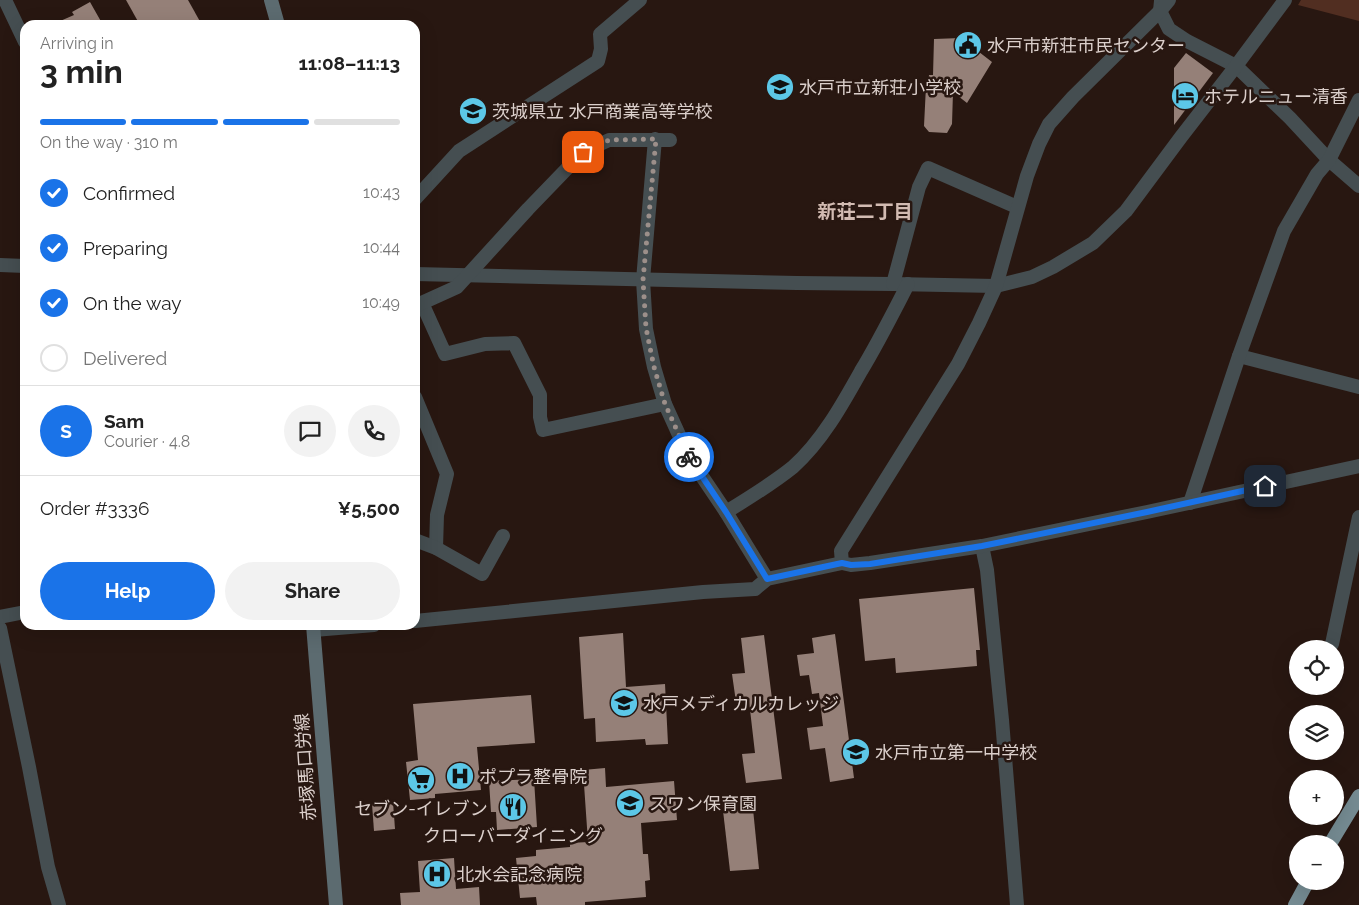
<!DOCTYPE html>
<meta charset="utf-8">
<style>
:root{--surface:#fff;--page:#f2f2f2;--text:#222;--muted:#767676;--line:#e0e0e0;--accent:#1a73e8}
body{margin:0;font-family:Raleway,"Noto Sans JP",sans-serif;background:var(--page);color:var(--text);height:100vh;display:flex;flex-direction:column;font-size:19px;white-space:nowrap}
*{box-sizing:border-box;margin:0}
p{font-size:16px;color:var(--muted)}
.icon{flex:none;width:28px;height:28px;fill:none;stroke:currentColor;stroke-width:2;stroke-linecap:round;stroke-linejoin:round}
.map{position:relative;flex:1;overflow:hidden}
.drawer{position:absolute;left:20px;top:20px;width:400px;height:610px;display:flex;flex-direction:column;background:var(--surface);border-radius:15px;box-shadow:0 5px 20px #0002}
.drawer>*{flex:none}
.tools{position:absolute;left:1289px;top:640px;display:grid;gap:10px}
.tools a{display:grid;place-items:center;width:55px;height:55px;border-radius:50%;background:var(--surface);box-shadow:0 5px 20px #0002;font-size:25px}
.pin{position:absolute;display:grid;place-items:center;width:42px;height:42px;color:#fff;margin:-21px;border-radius:10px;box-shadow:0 2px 8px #0006}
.courier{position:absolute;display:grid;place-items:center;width:50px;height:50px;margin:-25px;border:4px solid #1a73e8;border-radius:50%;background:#fff;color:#222;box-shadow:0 1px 6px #0007}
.head em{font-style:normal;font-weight:700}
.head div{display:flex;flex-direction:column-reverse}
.head{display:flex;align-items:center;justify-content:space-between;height:85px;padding:0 20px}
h1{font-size:32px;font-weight:700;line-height:38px}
.bar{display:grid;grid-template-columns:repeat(4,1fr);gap:8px 5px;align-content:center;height:60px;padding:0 20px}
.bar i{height:6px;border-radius:4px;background:var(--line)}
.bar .on{background:var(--accent)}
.bar p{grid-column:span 4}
.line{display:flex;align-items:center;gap:12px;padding:0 20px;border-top:1px solid var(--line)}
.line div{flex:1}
.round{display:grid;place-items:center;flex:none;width:52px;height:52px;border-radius:26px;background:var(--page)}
ol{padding:0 20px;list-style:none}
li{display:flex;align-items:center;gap:15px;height:55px}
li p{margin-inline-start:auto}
li .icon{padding:5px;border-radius:50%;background:var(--accent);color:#fff;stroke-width:4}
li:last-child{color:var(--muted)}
li i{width:28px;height:28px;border:2px solid var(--line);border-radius:50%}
.action{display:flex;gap:10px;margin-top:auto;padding:10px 20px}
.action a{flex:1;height:58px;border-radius:30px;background:var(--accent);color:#fff;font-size:20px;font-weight:700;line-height:58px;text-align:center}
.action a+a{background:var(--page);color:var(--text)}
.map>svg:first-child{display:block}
</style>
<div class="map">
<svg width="1359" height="905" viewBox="0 0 1359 905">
<rect width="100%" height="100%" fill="#281711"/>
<!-- green -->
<polygon fill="#512e21" points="1301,0 1359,0 1359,21 1298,5"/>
<!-- building -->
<g fill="#958078">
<polygon points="126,0 188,0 202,25 140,25"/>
<polygon points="90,2 103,25 51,25 74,15 72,12"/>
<polygon points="961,38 992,62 967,103 953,92 952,124 947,133 929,132 924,126 926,86 928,86 929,75 933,75 934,39"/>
<polygon points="1186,53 1213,73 1174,125 1174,68"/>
<polygon points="974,588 980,650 976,650 977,666 896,673 895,658 865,661 859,599"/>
<polygon points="623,633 626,687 665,684 668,744 646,745 645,739 596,742 595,718 584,719 579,637"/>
<polygon points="835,634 854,778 830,782 825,748 810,750 807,728 823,726 819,693 812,694 809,675 800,676 797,655 814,653 812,638"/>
<polygon points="764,635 782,779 746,783 742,754 755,753 749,701 736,702 732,674 745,673 741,638"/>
<polygon points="531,695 535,743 477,747 481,790 435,794 435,798 410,800 406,762 418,760 413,704"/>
<polygon points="605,768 606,787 674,781 677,820 641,823 643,854 648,854 650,880 645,881 646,897 585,902 585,905 537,905 536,897 520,898 516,858 536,856 536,850 570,847 570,843 588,842 583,770"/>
<polygon points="534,779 537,827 497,830 496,812 491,812 489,781"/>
<polygon points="752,799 759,869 730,871 722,802"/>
<polygon points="393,802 395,829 374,831 372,804"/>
<polygon points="454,858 456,889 479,887 480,905 401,905 400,893 420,892 418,861"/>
</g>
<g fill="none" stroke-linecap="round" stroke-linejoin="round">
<!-- minor -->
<g stroke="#454e51" stroke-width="14">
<polyline points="5,0 25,42"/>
<polyline points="1161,1 1160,11 1169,29 1187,41 1236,66 1290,118 1329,160 1359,186"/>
<polyline points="655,139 643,280 646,329 654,367 665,404 689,457 726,512 767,579"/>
<polyline points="415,199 459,151 598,61 601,49 600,34 640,0"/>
<polyline points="0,265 25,266"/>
<polyline points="415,274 797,283 893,284 996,286 1032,277 1053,267 1093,243 1126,211 1181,137 1236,66 1285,0"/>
<polyline points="893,284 919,187 928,168 1017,207"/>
<polyline points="422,303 445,354 485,344 514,343 540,395 540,417 543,430 665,404"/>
<polyline points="415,306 457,287 528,209 583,152 609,140 670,140"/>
<polyline points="1239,356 1359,387"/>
<polyline points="415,397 447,474 437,515 436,548"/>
<polyline points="1190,503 1239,356 1284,231 1317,174 1329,160 1359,100"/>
<path d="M 726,512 C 749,498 772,484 793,467 C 822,441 842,405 861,371 C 878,343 893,313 908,284"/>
<polyline points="415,540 436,548 482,574 503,536"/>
<polyline points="982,546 987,570 1002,720 1017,905"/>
<polyline points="415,621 703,592 755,589 767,579 842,563"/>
<polyline points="0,628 29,767 48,867 59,905"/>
<polyline points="314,630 374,625"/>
<polyline points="1332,644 1359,517"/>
</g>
<!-- tertiary -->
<g stroke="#454e51" stroke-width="14">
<polyline points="1169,0 1160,11 1073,97 1049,124 1039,144 1027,176 996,286 979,323 958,364 841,551 842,563 851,565 870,563 982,546 1147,512 1359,466"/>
<polyline points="0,617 25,612"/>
</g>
<!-- secondary -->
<g stroke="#5c6b70" stroke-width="14">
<polyline points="271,0 278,25"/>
<polyline points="313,625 336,905"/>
</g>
<!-- trunk -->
<g stroke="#758b92" stroke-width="14">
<polyline points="1330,844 1359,796"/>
<polyline points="1295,905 1308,881"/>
</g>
</g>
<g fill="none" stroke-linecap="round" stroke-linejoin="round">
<!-- done -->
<polyline stroke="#9c8f8a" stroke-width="5" stroke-dasharray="0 9" points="583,152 609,140 656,139 643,280 646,328 654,367 665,404 689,457"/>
<!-- route -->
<polyline stroke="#1a73e8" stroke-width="6" points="689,457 726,512 767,579 842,563 851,565 870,564 982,546 1147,512 1265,486"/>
</g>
<!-- icons -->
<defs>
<symbol id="civic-disc" viewBox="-11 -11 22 22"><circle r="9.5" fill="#5cc7e7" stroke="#281711"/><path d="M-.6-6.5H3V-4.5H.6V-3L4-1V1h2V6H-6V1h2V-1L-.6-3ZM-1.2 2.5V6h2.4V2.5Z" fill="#111"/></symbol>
<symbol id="school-disc" viewBox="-11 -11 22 22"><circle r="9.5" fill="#5cc7e7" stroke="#281711"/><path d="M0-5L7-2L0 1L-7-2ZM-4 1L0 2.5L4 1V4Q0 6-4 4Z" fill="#111"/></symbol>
<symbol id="hotel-disc" viewBox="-11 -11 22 22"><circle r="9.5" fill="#5cc7e7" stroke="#281711"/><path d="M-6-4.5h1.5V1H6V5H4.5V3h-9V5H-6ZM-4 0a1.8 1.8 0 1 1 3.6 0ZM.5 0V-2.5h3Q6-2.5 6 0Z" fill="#111"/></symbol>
<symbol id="hospital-disc" viewBox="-11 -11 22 22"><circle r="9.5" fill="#5cc7e7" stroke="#281711"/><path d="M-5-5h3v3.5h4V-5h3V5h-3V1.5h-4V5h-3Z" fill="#111"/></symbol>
<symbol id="supermarket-disc" viewBox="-11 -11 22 22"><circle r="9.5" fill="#5cc7e7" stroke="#281711"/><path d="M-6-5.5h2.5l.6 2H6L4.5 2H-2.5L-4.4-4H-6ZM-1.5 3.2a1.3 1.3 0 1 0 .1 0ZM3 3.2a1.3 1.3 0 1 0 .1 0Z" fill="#111"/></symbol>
<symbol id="restaurant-disc" viewBox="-11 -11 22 22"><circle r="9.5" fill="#5cc7e7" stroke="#281711"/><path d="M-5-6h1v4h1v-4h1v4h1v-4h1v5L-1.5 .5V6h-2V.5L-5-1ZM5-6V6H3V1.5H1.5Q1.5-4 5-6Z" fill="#111"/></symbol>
</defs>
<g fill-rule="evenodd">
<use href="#civic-disc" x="952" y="29" width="32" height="32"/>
<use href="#school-disc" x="764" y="71" width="32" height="32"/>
<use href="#hotel-disc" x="1169" y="80" width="32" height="32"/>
<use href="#school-disc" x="457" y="95" width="32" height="32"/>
<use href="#school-disc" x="608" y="687" width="32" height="32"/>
<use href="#school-disc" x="840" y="736" width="32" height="32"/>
<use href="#hospital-disc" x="444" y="760" width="32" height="32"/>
<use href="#supermarket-disc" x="405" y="764" width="32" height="32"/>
<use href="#school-disc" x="614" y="787" width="32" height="32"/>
<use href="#restaurant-disc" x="497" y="791" width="32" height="32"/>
<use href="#hospital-disc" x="421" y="858" width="32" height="32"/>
</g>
<g text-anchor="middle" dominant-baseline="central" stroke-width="5" stroke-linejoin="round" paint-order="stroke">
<!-- poi labels -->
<g font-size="18" fill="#dbcfcb" stroke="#281711" text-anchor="start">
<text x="987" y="45">水戸市新荘市民センター</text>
<text x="799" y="87">水戸市立新荘小学校</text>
<text x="1204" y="96">ホテルニュー清香</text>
<text x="492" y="111">茨城県立 水戸商業高等学校</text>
<text x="643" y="703">水戸メディカルカレッジ</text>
<text x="875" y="752">水戸市立第一中学校</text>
<text x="479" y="776">ポプラ整骨院</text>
<text x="649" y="803">スワン保育園</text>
<text x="421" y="808" text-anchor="middle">セブン-イレブン</text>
<text x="513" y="835" text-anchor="middle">クローバーダイニング</text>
<text x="456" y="874">北水会記念病院</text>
</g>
<!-- street labels -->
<g font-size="18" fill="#dbcfcb" stroke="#281711">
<text transform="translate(305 767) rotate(-94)">赤塚馬口労線</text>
</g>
<!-- neighbourhood labels -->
<g font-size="19" font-weight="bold" fill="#d2bbb2" stroke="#281711">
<text x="865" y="211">新荘二丁目</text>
</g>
</g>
</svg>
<div class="tools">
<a><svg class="icon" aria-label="locate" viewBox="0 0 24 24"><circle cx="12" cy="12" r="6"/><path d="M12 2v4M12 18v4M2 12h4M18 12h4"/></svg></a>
<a><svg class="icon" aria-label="layers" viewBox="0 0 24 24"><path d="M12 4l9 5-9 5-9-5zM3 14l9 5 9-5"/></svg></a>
<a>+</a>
<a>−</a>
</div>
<div class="pin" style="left:583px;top:152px;background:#ea580c"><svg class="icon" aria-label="bag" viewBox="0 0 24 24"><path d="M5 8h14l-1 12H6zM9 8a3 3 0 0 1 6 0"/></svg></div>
<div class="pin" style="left:1265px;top:486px;background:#1f2937"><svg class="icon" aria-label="home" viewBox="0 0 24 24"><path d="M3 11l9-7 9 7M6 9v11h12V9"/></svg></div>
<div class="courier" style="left:689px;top:457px"><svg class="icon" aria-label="bike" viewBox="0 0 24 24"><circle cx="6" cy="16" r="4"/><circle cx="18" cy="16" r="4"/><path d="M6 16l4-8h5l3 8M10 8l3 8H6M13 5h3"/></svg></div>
<section class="drawer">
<div class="head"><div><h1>3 min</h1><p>Arriving in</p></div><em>11:08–11:13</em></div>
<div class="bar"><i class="on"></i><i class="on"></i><i class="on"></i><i></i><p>On the way · 310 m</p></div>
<ol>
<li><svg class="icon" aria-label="check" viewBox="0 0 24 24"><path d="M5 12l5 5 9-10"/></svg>Confirmed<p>10:43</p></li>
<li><svg class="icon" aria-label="check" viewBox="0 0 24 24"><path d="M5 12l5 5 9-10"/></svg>Preparing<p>10:44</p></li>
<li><svg class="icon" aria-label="check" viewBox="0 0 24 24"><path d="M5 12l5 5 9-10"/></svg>On the way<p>10:49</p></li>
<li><i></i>Delivered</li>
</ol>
<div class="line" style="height:90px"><b class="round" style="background:var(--accent);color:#fff">S</b><div><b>Sam</b><p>Courier · 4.8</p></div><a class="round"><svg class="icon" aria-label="chat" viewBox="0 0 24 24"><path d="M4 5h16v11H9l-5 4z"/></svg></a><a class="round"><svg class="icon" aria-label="phone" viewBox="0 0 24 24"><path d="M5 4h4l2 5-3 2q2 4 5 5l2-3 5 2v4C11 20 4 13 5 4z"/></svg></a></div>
<div class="line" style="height:65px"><div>Order #3336</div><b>¥5,500</b></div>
<div class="action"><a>Help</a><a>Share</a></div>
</section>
</div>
